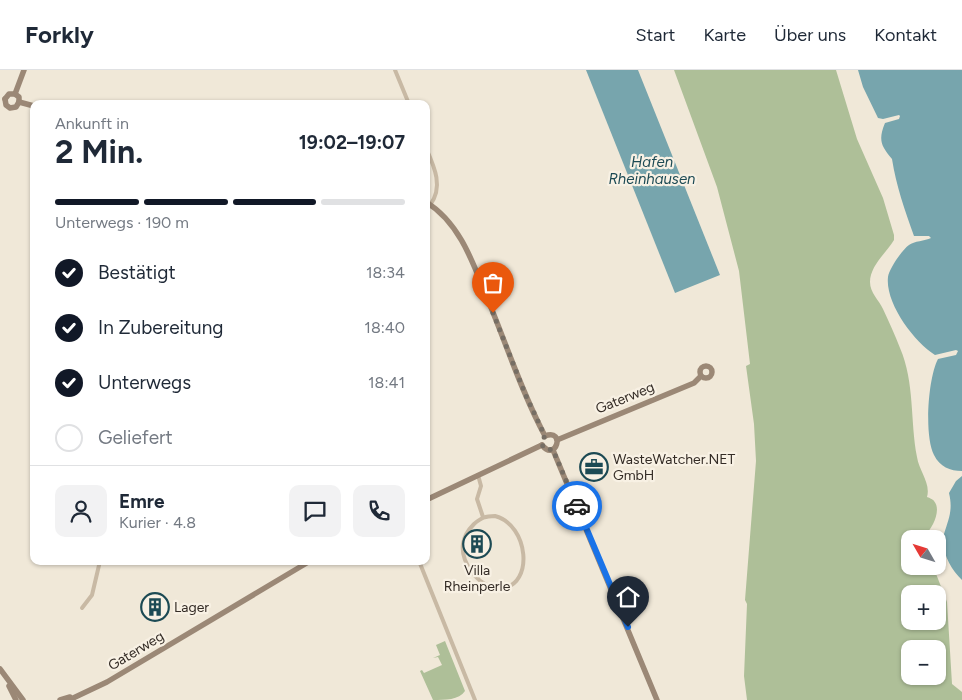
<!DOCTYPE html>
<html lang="de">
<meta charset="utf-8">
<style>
:root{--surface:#fff;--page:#f2f2f3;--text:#1f2937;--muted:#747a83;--line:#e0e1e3;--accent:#111827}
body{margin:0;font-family:Figtree,sans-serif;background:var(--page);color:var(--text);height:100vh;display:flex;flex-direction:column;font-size:19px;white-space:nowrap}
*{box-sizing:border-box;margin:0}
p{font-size:16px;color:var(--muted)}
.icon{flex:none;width:28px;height:28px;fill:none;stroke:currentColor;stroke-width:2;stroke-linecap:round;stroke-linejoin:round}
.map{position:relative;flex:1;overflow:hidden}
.sheet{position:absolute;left:30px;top:30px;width:400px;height:465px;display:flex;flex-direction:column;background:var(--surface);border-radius:10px;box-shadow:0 1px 4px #0004}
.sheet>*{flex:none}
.needle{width:32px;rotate:309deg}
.tools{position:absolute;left:901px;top:460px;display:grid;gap:10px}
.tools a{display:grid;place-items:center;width:45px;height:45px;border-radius:10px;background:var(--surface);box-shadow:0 1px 4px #0004;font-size:25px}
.pin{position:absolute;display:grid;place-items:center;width:42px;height:42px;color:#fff;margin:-51px -21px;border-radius:50% 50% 50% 0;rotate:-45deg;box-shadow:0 0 5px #0007}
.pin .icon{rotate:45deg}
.courier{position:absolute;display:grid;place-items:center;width:50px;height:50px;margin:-25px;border:4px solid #1a73e8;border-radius:50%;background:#fff;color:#222;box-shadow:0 1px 6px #0007}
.overview em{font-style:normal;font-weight:700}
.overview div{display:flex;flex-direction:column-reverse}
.overview{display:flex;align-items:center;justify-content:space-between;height:85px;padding:0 25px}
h1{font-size:32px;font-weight:700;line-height:38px}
.bar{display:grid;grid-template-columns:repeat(4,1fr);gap:8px 5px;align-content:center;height:60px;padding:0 25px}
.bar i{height:6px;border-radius:4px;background:var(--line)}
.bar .current{background:var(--accent)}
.bar p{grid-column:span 4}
.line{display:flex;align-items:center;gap:12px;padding:0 25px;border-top:1px solid var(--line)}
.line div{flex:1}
.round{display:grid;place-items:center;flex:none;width:52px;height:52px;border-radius:10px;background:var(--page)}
ol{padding:0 25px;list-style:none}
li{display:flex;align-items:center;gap:15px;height:55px}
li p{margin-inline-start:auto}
li .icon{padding:5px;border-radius:50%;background:var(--accent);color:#fff;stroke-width:4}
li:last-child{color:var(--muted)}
li i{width:28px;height:28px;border:2px solid var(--line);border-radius:50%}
header{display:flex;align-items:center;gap:30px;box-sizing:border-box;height:70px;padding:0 25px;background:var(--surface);border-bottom:1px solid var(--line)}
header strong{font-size:24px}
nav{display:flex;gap:28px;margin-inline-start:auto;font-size:18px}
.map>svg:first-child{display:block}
</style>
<header>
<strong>Forkly</strong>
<nav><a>Start</a><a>Karte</a><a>Über uns</a><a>Kontakt</a></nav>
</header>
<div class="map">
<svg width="962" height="630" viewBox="0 0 962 630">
<rect width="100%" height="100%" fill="#f0e8d8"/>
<!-- green -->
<g fill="#aebf98" fill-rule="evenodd">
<path d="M 674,0 L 836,0 L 857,69 L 883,128 L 894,165 L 894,170 C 886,183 870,196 870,212 C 870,223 879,230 883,239 C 889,252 895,265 900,278 C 915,313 910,351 917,387 C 919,401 931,413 927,427 C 928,427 934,430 934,431 C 942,440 932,459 925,465 L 926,469 L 910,469 L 910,496 L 933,496 L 947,532 L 952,614 L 962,622 L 962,630 L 747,630 L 744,606 L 747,534 L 745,530 L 756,391 L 754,354 L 746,296 L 750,294 L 739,201 L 717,117 ZM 910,524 L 938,524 L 938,551 L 910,551 ZM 910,579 L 938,579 L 938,606 L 910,606 Z"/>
<path d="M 445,571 L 465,621 C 459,630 445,630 433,630 L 420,601 L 422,600 L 424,603 L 442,595 L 438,587 L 433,588 L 440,585 L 436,575 Z"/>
</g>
<!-- water -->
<g fill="#77a5ad">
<polygon points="586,0 638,0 720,205 675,223"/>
<path d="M 858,0 L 962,0 L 962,401 C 950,401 940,397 934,385 C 924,366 928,308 938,289 L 956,285 L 958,281 L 956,280 L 935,285 C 914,272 885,233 888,207 C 889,199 902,180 909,175 C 914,171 925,171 931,168 L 929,166 L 914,166 C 905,141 896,115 892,89 C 881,76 878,70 885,53 L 899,49 L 900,46 L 899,45 L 883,49 L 878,48 L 863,17 Z"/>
<path d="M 962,406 L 962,510 C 951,500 940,480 944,464 C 949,448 953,440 949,423 L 956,411 Z"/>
</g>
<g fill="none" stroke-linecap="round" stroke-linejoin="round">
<!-- street -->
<g stroke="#c8b9a4" stroke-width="4">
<polyline points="395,0 409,34"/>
<path d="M 426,78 C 434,96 444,117 430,135"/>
<polyline points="478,405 481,416 477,429 483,447"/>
<path d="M 495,446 C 529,455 534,515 502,518 C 481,520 460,494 463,474 C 464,467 469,459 474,454 C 481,448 485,446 495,446 Z"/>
<polyline points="419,491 475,630"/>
<polyline points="82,538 92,525 100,491"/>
</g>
<!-- secondary -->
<g stroke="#9b8876" stroke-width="5.5">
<polyline points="15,24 24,0"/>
<polyline points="5,29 6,35 10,38 16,37 19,32"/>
<polyline points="5,29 9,24 15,24 19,27 19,32"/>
<polyline points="19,32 34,36"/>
<path d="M 426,132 C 462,154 475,199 490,235 C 508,279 523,325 545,366"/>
<circle cx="706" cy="302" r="6"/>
<polyline points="557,370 694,313 701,306"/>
<path d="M 542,375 C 556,393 566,358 545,366"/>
<polyline points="553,380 657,630"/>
<polyline points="426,430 542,375"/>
<polyline points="0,599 23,630"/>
<polyline points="9,616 16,630"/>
<polyline points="60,630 70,627"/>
<polyline points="69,630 107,612 310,491"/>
</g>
</g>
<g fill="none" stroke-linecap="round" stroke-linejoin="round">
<!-- done -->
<path stroke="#766e64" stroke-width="5" stroke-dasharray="0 9" d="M 493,243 L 526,326 L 545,366 C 541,371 541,376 546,379 L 553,380 L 577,436"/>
<!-- route -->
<polyline stroke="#1a73e8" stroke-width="6" points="577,436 628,557"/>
</g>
<!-- icons -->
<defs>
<symbol id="office-ring" viewBox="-11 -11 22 22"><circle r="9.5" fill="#f8f1e4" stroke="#1c4a54" stroke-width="1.5"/><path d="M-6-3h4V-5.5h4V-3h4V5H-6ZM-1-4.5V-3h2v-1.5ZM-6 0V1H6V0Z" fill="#1c4a54"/></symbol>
<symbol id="building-ring" viewBox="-11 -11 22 22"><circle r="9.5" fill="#f8f1e4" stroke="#1c4a54" stroke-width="1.5"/><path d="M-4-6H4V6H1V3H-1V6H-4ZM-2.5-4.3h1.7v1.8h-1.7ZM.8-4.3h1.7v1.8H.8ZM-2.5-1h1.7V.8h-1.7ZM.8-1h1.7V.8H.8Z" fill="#1c4a54"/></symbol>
</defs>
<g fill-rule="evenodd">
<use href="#office-ring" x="578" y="381" width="32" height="32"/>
<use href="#building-ring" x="461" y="458" width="32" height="32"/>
<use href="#building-ring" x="139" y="521" width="32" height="32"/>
</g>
<g text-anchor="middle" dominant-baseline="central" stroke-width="4.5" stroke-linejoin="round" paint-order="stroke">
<!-- street labels -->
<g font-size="14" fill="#342c26" stroke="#f8f1e4">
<text transform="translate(625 328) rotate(-22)">Gaterweg</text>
<text transform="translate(136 581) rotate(-31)">Gaterweg</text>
</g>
<!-- poi labels -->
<g font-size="14" fill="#342c26" stroke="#f8f1e4" text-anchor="start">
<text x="613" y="389">WasteWatcher.NET<tspan x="613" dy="16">GmbH</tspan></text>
<text x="477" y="500" text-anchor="middle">Villa<tspan x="477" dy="16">Rheinperle</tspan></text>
<text x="174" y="537">Lager</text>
</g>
<!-- water labels -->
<g font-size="15" font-style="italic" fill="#1c4a54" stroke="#f8f1e4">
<text x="652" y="92">Hafen<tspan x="652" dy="17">Rheinhausen</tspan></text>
</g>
</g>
</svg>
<div class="tools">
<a><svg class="needle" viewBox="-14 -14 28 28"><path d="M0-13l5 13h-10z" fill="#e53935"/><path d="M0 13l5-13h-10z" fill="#747a83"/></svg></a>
<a>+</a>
<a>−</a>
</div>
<div class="pin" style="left:493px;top:243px;background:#ea580c"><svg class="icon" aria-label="bag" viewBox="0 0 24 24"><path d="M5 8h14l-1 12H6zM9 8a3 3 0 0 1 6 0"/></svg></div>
<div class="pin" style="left:628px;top:557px;background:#1f2937"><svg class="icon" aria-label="home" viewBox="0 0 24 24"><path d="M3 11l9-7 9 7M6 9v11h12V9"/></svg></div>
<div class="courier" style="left:577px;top:436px"><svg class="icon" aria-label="car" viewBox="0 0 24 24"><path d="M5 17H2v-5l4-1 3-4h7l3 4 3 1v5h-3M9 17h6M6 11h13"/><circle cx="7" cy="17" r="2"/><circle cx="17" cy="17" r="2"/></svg></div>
<section class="sheet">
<div class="overview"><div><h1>2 Min.</h1><p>Ankunft in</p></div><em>19:02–19:07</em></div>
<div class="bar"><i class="current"></i><i class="current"></i><i class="current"></i><i></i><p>Unterwegs · 190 m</p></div>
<ol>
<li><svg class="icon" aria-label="check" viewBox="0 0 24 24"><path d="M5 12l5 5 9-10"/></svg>Bestätigt<p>18:34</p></li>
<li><svg class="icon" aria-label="check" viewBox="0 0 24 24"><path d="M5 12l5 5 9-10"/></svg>In Zubereitung<p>18:40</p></li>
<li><svg class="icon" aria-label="check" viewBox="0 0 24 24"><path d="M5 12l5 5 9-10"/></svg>Unterwegs<p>18:41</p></li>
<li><i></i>Geliefert</li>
</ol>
<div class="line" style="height:90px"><a class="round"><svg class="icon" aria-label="person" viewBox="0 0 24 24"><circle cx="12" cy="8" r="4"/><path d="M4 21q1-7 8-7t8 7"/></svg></a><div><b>Emre</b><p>Kurier · 4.8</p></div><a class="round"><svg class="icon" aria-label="chat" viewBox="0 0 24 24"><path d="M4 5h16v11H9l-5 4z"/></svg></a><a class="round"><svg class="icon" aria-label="phone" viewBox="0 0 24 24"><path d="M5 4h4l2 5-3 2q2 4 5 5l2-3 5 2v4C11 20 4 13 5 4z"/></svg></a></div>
</section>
</div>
